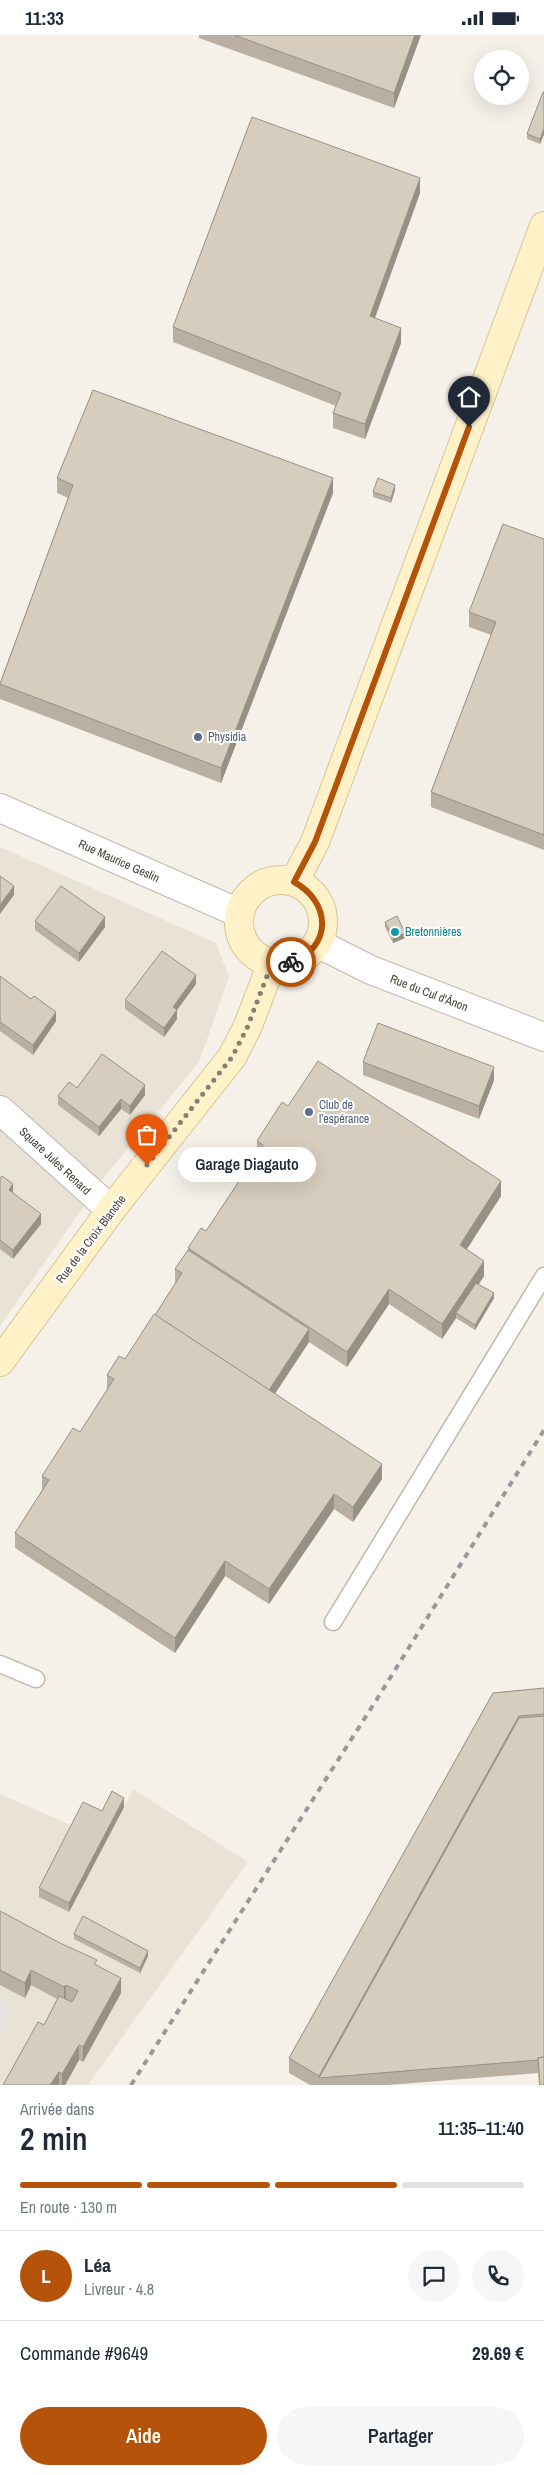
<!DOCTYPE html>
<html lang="fr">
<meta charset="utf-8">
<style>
:root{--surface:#fff;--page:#f6f6f7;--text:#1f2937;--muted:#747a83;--line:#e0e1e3;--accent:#b45309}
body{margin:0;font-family:"Archivo Narrow",sans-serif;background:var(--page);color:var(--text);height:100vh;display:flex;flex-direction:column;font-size:19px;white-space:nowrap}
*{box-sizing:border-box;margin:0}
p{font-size:16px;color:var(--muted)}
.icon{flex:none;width:28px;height:28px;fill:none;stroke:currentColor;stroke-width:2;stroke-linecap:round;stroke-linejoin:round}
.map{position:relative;height:2050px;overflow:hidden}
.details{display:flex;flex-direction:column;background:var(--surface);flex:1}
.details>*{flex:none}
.controls{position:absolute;left:474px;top:15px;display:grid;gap:10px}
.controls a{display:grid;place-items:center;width:55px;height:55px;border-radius:50%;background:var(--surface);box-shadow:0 5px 20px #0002;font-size:25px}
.pin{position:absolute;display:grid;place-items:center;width:42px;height:42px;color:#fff;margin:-51px -21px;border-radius:50% 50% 50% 0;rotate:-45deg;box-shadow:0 0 5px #0007}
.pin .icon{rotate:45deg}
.courier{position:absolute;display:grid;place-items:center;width:50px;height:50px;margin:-25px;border:4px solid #b45309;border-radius:50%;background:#fff;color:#222;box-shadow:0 1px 6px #0007}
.bubble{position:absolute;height:35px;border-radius:18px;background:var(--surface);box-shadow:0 5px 20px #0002;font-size:16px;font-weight:600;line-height:35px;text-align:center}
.summary em{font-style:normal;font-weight:600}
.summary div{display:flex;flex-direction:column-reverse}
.summary{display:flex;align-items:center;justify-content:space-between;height:85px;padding:0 20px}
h1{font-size:32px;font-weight:600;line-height:38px}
.bar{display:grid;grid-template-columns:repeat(4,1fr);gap:8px 5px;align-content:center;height:60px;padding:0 20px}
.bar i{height:6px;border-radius:4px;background:var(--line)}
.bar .selected{background:var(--accent)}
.bar p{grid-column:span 4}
.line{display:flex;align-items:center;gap:12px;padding:0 20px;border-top:1px solid var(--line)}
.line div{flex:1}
.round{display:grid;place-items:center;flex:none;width:52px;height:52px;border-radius:26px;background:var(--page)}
.button{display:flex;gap:10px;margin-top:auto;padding:10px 20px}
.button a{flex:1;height:58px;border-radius:30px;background:var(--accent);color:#fff;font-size:20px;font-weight:600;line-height:58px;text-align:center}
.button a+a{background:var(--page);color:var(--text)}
.status{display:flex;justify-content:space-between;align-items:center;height:35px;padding:0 25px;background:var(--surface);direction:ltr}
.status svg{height:14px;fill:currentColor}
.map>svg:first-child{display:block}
</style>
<div class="status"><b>11:33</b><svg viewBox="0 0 49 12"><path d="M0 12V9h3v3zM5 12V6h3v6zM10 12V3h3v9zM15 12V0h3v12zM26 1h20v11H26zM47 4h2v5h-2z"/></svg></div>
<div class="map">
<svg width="544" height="2050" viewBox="0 0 544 2050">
<rect width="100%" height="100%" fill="#f5f1e9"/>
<!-- residential -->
<g fill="#e9e3d7">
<polygon points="0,812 216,908 229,942 199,1027 105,1141 0,1291"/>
<polygon points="133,1754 248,1827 88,2050 0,2050 0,1759 75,1792 102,1786 112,1766 124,1772"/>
</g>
<!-- parking -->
<polygon fill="#e6e4e0" points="0,1964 14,1971 0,1999"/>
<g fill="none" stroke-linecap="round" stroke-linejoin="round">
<defs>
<g id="lane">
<polyline points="333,1587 544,1241"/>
<polyline points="0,1629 36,1644"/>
</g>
<g id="street">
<polyline points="0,773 239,878"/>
<polyline points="317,908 371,935 544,1002"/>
<polyline points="0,1075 111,1175"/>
</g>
<g id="secondary">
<circle cx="281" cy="887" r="42"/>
<polyline points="294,847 315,807 544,191"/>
<polyline points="0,1327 111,1175 232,1022 247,993 272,928"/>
</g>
</defs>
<!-- lane casing -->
<use href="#lane" stroke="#c0b9ab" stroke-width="19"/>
<!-- street casing -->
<use href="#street" stroke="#c0b9ab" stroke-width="30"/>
<!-- secondary casing -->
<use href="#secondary" stroke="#d5c698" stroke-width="30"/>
<!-- lane -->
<use href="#lane" stroke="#fff" stroke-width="16"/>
<!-- street -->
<use href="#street" stroke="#fff" stroke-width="28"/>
<!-- secondary -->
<use href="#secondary" stroke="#fff2c8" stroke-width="28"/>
<!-- rail -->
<polyline stroke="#989898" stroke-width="4" stroke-dasharray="6 6" stroke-linecap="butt" points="131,2050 377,1664 544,1395"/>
</g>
<!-- wall -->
<g fill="#b9b0a3">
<polygon points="199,0 421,0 394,73 199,3"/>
<polygon points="544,57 544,99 540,109 527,104 527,99"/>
<polygon points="420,158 375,283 401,308 365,404 333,393 333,378 336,371 173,307 173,292"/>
<polygon points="57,443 333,458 221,748 0,664 0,648 68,463 57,458"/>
<polygon points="395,455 391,468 373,462 373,457"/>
<polygon points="544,504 544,815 431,772 431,757 491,600 469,592 469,577"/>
<polygon points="35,886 105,892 79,927 35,895"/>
<polygon points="385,887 405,903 393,908 385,892"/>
<polygon points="0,941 31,964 56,986 33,1020 0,996"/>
<polygon points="196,949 177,975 177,984 164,1002 125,974 125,965"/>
<polygon points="363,1027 494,1045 479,1084 363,1040"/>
<polygon points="77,1053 145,1060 130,1080 121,1074 99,1101 58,1070 58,1061"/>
<polygon points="288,1071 501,1161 466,1214 484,1241 479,1249 494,1263 475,1295 456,1283 442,1304 389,1269 347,1332 309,1307 275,1359 382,1444 353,1487 334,1474 269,1569 225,1541 175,1618 15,1513 15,1498 42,1456 42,1441 80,1397 107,1355 107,1340 125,1324 155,1280 176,1247 175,1247 175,1234 188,1215 188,1213 206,1196 257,1119 257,1106"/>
<polygon points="0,1143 41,1189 13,1224 0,1214"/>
<polygon points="544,1653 544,2050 539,2050 538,2038 388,2050 310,2050 289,2038 289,2023 493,1658"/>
<polygon points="124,1772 69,1877 39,1862 39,1853 102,1776"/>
<polygon points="0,1876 97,1931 121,1958 83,2027 79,2025 65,2050 3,2050 44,1990 57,1964 31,1950 25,1963 0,1950"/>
<polygon points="74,1899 148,1921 140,1938 74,1904"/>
</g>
<!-- shaded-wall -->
<g fill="#969085">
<polygon points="415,0 421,0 394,73 394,58"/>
<polygon points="544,94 544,99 540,109 540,104"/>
<polygon points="420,143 420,158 370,296 370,281"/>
<polygon points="401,293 401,308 365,404 365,389"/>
<polygon points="333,443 333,458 221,748 221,733"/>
<polygon points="395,450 395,455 391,468 391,463"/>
<polygon points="14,851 14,860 0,879 0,870"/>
<polygon points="105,882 105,892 79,927 79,918"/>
<polygon points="405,898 405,903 393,908 393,903"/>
<polygon points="196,940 196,949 177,975 177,984 164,1002 164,993 173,972"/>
<polygon points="56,977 56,986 33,1020 33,1010"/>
<polygon points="494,1032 494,1045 479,1084 479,1071"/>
<polygon points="145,1050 145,1060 130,1080 130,1071"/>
<polygon points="121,1064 121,1074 99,1101 99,1092"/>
<polygon points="501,1146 501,1161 460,1225 460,1210"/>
<polygon points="13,1149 13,1158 9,1155"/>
<polygon points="41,1179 41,1189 13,1224 13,1215"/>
<polygon points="484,1226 484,1241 459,1279 456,1278 456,1283 442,1304 442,1289"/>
<polygon points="389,1254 389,1269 347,1332 347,1317"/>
<polygon points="494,1258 494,1263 475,1295 475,1290"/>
<polygon points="309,1294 309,1307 268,1369 268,1357"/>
<polygon points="382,1429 382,1444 353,1487 353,1472"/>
<polygon points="334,1459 334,1474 269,1569 269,1554"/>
<polygon points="225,1526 225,1541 175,1618 175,1603"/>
<polygon points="519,1681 519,1696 319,2043 319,2041"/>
<polygon points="124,1763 124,1772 69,1877 69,1868"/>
<polygon points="148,1916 148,1921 140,1938 140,1933"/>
<polygon points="31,1935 31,1950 25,1963 25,1948"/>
<polygon points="121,1943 121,1958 83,2027 83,2012"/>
<polygon points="66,1950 66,1965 64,1967 64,1952"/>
<polygon points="79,2010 79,2025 65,2050 62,2050 62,2039"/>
<polygon points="59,2037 59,2050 50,2050"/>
</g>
<!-- building -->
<g fill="#d7cdbe" stroke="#969085">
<polygon points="234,0 415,0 394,58"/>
<polygon points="543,57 544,57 544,94 540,104 527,99"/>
<polygon points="252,82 420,143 370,281 401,293 365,389 333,378 341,358 173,292"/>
<polygon points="93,355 333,443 221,733 0,649 73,450 57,443"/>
<polygon points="378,443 395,450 391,463 373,457"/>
<polygon points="503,489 544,504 544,800 431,757 496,587 469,577"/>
<polygon points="0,841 14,851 0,870"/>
<polygon points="61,851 105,882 79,918 35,886"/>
<polygon points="397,881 405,898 393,903 385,887"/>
<polygon points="162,916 196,940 173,972 177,975 164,993 125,965"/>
<polygon points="0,941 31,964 34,961 56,977 33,1010 0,987"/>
<polygon points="378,988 494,1032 479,1071 363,1027"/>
<polygon points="102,1019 145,1050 130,1071 121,1064 99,1092 58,1061 69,1047 77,1053"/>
<polygon points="318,1026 501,1146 460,1210 484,1226 442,1289 389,1254 347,1317 188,1213 201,1193 206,1196 263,1110 257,1106 282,1067 288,1071"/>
<polygon points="2,1141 13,1149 9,1155 41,1179 13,1215 0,1205 0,1143"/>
<polygon points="188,1215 309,1294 269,1355 155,1280 182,1238 175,1234"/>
<polygon points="476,1248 494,1258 475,1290 456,1278"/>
<polygon points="154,1279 382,1429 353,1472 334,1459 269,1554 225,1526 175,1603 15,1498 49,1445 42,1441 73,1393 80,1397 114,1344 107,1340 119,1321 125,1324"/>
<polygon points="544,1653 544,1679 519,1681 319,2041 289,2023 493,1658"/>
<polygon points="544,1681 544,2022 538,2023 538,2025 319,2043 519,1683"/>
<polygon points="112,1756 124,1763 69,1868 39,1853 83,1767 102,1776"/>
<polygon points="0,1876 60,1908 97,1925 94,1929 121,1943 83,2012 79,2010 62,2039 59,2037 50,2050 3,2050 38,1987 44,1990 59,1961 72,1967 78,1956 66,1950 64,1952 31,1935 25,1948 0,1935"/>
<polygon points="83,1881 148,1916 140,1933 74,1899"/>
<polygon points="544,2022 544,2050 540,2050 538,2023"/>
</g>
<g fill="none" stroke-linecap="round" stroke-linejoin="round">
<!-- done -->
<polyline stroke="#857f75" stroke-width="5" stroke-dasharray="0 9" points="147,1130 232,1022 247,993 272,928 291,927"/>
<!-- route -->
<path stroke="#b45309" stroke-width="6" d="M 291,927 C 334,912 330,866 294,847 L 315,807 L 469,392"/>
</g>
<!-- markers -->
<g fill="#5c6f8a" stroke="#fff" stroke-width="2">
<circle cx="198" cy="702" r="5"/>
<circle cx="309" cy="1077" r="5"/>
</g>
<circle fill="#0f9aa8" stroke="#fff" stroke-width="2" cx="395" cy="897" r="5"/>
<g text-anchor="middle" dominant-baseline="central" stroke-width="4" stroke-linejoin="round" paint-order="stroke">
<!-- service labels -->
<g font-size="12" fill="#4e5e75" stroke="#fff" text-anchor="start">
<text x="208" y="702">Physidia</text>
<text x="319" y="1070">Club de<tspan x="319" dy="14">l’espérance</tspan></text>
</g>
<!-- street labels -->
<g font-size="12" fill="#484237" stroke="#fff">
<text transform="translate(119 826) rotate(24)">Rue Maurice Geslin</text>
<text transform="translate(429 958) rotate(21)">Rue du Cul d'Ânon</text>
<text transform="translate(55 1126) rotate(43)">Square Jules Renard</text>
<text transform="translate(91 1204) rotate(-53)">Rue de la Croix Blanche</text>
</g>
<!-- culture labels -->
<g font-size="12" fill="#0d838f" stroke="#fff" text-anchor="start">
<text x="405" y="897">Bretonnières</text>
</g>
</g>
</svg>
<div class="controls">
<a><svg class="icon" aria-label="locate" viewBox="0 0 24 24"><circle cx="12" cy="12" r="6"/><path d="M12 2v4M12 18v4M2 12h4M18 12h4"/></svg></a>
</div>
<div class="pin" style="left:147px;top:1130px;background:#ea580c"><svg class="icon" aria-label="bag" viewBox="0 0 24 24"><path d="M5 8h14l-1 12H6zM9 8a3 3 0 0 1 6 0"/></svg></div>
<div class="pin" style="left:469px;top:392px;background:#1f2937"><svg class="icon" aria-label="home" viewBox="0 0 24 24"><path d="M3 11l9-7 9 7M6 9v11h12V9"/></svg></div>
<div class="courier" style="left:291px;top:927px"><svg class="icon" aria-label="bike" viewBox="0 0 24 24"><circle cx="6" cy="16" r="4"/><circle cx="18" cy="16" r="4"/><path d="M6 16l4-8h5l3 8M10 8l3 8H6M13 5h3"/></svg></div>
<div class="bubble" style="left:178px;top:1112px;width:138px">Garage Diagauto</div>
</div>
<section class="details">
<div class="summary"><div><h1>2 min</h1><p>Arrivée dans</p></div><em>11:35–11:40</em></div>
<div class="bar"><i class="selected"></i><i class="selected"></i><i class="selected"></i><i></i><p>En route · 130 m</p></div>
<div class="line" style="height:90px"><b class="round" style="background:var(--accent);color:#fff">L</b><div><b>Léa</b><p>Livreur · 4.8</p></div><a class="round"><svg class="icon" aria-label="chat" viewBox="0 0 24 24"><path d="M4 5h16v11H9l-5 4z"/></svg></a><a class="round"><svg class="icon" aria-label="phone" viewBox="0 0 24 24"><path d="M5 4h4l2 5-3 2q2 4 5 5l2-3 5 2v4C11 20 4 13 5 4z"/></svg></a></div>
<div class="line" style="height:65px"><div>Commande #9649</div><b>29.69 €</b></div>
<div class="button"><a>Aide</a><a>Partager</a></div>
</section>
